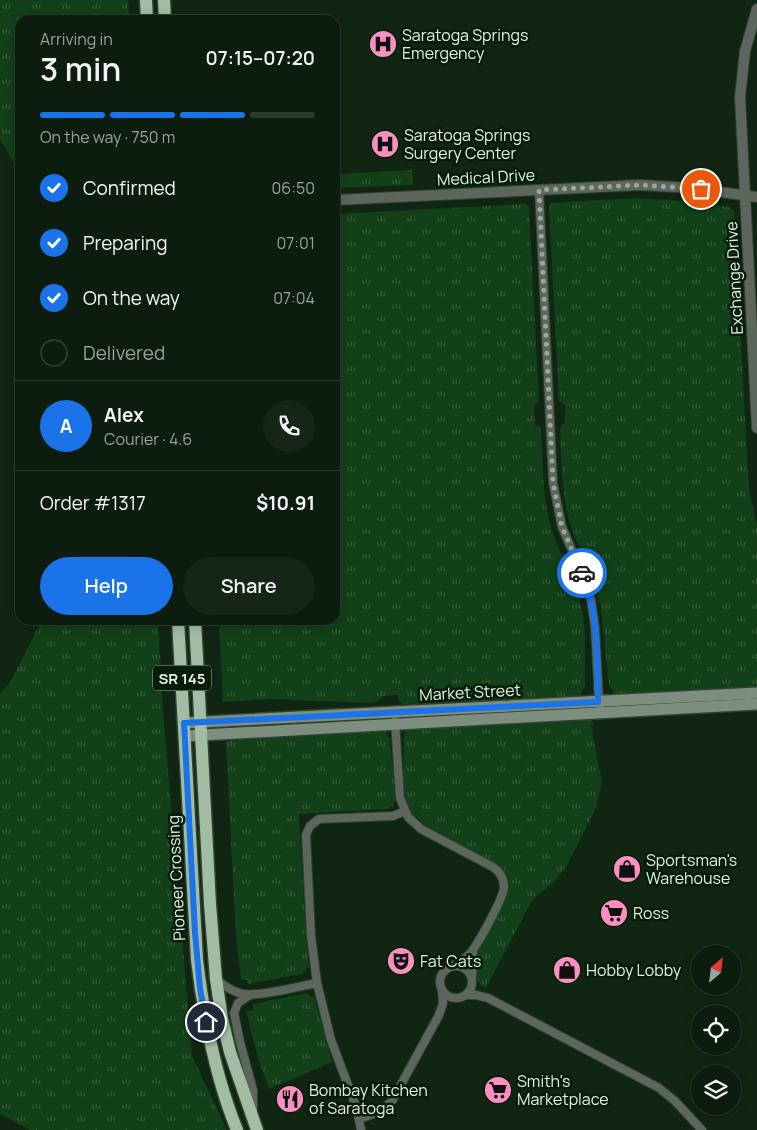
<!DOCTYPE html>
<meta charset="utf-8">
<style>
:root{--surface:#0c1c0e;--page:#152517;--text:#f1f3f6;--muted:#9aa19e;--line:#2c3a2e;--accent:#1a73e8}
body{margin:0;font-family:Manrope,sans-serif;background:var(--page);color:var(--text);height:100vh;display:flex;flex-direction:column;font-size:19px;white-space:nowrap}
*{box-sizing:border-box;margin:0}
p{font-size:16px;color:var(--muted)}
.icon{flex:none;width:28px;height:28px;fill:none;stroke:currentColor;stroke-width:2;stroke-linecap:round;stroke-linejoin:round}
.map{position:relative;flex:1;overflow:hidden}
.side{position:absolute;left:15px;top:15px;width:325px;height:610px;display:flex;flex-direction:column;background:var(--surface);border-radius:15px;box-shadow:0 2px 12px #0003,0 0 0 1px var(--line)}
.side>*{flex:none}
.needle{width:32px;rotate:28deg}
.controls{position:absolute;left:691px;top:945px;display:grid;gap:10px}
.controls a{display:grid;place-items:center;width:50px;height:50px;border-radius:50%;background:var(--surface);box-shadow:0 2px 12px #0003,0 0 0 1px var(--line);font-size:25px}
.pin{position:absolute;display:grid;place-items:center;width:42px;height:42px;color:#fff;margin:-21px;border:2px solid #fff;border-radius:50%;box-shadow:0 1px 5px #0007}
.courier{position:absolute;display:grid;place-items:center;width:50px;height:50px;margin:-25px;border:4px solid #1a73e8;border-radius:50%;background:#fff;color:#222;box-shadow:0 1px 6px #0007}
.overview em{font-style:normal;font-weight:600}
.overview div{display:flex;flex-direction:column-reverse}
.overview{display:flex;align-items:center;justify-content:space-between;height:85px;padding:0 25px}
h1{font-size:32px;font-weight:600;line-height:38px}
.bar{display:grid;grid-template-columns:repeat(4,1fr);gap:8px 5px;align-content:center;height:60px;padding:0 25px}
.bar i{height:6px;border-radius:4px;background:var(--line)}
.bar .on{background:var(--accent)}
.bar p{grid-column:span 4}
.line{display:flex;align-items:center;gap:12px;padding:0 25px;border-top:1px solid var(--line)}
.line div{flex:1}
.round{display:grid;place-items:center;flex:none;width:52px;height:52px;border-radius:26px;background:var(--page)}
ol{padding:0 25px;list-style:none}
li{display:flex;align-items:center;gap:15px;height:55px}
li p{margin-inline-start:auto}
li .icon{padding:5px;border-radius:50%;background:var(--accent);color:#fff;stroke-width:4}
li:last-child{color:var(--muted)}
li i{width:28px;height:28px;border:2px solid var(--line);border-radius:50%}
.action{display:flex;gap:10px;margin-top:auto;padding:10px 25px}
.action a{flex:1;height:58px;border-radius:30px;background:var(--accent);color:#fff;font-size:20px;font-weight:600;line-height:58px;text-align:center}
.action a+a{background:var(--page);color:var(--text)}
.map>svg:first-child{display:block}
</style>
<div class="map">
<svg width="757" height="1130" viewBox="0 0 757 1130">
<defs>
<pattern id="grass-tufts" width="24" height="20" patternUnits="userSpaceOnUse" patternTransform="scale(1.25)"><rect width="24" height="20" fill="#124018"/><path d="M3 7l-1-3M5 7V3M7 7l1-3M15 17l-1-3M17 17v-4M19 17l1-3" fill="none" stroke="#345c39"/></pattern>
</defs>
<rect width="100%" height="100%" fill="#102612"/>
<!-- grass -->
<g fill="url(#grass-tufts)">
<polygon points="0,0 128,0 129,20 20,20 20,174 0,139"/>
<polygon points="412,170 413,185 335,188 335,174"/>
<polygon points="634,198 684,201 729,207 734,211 749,491 757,525 757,687 613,695 613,690 609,686 601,607 590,570 575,538 566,510 562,474 560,429 561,426 565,423 565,405 559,401 549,208 551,203"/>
<path d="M 525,204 L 529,207 L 539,402 L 534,406 L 535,425 L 539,426 L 541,429 C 543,463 542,499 552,531 C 561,558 577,582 582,610 C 587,635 584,661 585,686 L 581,692 L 581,696 L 406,706 L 401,703 L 397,695 L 383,696 L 376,702 L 370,703 L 271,699 L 223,702 L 219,620 L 335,620 L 335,214 Z"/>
<polygon points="42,620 158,620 163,711 192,1056 227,1130 30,1130 0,1114 0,693 9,684"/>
<polygon points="589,718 594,723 591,725 602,782 596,808 566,867 554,882 534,898 529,906 486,988 481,985 476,979 475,973 477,954 507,893 508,878 500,865 426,826 410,811 405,797 403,782 404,735 409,727"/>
<polygon points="383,729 389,737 394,774 395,801 393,806 388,809 299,814 306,937 309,968 306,969 302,974 249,984 247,980 241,979 236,937 226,741 232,739"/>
<polygon points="307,993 311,997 314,996 332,1062 269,1089 258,1058 246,1011 251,1011 254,1008 253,1004"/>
</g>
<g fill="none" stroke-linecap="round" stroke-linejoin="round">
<defs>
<g id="minor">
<polyline points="539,190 553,483 562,527 583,576 591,600 595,627 599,702 601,712"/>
<path d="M 395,721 L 400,798 L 408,817 L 421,829 L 493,867 C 500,872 504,879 504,887 C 504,897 479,942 472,951 C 468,957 461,961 454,965"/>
<circle cx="456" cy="982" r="16"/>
<polyline points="472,976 473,950"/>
<path d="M 216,979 C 224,986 233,992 243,994 C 259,997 300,986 317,983"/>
<polyline points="250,995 238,1003 234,1013 240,1042 253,1090 253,1111"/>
<polyline points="466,995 476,995 488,998 659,1088 675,1101 702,1130"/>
<polyline points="359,1119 379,1112 392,1101 439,1015 443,1003 442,990"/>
<polyline points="361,1130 357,1109 331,1040 317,983 311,936 306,835 310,826 319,819 393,816 405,811"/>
</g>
<g id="tertiary">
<polyline points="757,9 745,51 740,97 757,428"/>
<polyline points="335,200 640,185 691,188 757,197"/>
</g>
<g id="secondary">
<polyline points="184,723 757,693"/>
<polyline points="185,736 757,704"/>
</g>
<g id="trunk">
<polyline points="146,0 147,20"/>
<polyline points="164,0 165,20"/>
<path d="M 178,620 L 197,960 C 204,1018 215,1076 237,1130"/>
<polyline points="195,620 210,904 216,979 222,1019 230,1052 257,1130"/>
</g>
</defs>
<!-- minor casing -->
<use href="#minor" stroke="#2d422f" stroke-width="10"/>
<!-- tertiary casing -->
<use href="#tertiary" stroke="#2d422f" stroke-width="12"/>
<!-- secondary casing -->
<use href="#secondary" stroke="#2d422f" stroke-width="14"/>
<!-- trunk casing -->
<use href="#trunk" stroke="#2d422f" stroke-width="15"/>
<!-- minor -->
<use href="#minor" stroke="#5c665c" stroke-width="8"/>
<!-- tertiary -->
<use href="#tertiary" stroke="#5c665c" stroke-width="10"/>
<!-- secondary -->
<use href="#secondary" stroke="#7d8e7e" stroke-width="11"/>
<!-- trunk -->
<use href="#trunk" stroke="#a3bca4" stroke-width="12"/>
</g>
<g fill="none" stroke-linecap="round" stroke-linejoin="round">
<!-- done -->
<polyline stroke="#98a999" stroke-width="5" stroke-dasharray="0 9" points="582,573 562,527 553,483 539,190 640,185 701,189"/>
<!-- route -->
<path stroke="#1a73e8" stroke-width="6" d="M 206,1022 L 200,988 L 195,933 L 184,723 L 598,702 C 597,659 599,613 582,573"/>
</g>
<!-- icons -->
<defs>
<symbol id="hospital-disc" viewBox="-11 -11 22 22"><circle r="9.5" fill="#fc8fc2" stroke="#071c09"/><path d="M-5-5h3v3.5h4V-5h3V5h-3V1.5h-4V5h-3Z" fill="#111"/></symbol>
<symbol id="shop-disc" viewBox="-11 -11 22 22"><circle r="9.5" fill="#fc8fc2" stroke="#071c09"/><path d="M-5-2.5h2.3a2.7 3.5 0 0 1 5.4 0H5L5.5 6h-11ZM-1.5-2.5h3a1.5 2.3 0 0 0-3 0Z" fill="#111"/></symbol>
<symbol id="supermarket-disc" viewBox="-11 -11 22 22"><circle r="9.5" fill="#fc8fc2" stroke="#071c09"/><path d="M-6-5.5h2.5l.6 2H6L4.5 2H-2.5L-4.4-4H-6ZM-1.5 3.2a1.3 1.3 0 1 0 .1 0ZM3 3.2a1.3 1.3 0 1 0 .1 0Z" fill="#111"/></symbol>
<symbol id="theatre-disc" viewBox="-11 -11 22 22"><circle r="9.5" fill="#fc8fc2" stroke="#071c09"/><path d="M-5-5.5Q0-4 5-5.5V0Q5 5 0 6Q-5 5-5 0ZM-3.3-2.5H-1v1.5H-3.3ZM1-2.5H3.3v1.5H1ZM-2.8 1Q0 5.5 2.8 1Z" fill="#111"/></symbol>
<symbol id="restaurant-disc" viewBox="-11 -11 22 22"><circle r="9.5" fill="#fc8fc2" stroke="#071c09"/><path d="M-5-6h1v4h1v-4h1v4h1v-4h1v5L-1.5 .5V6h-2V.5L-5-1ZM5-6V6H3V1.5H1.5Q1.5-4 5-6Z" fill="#111"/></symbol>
</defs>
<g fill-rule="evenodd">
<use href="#hospital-disc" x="367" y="28" width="32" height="32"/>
<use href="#hospital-disc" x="369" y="128" width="32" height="32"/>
<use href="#shop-disc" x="611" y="853" width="32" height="32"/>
<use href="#supermarket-disc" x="598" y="897" width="32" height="32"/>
<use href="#theatre-disc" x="385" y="945" width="32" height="32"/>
<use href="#shop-disc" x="551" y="954" width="32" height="32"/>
<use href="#supermarket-disc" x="482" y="1074" width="32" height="32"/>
<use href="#restaurant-disc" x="274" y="1083" width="32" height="32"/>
</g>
<g text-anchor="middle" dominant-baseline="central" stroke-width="5" stroke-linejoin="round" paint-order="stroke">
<!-- shield labels -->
<rect fill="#071c09" stroke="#a0b0a1" stroke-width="1" x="153" y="665.5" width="58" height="25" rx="4"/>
<g font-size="15" font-weight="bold" fill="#e2f0e2">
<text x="182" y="678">SR 145</text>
</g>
<!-- poi labels -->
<g font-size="16" fill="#e2f0e2" stroke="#071c09" text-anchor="start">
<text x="402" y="35">Saratoga Springs<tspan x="402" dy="18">Emergency</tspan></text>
<text x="404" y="135">Saratoga Springs<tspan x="404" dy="18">Surgery Center</tspan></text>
<text x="646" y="860">Sportsman's<tspan x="646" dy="18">Warehouse</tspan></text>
<text x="633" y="913">Ross</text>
<text x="420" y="961">Fat Cats</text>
<text x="586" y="970">Hobby Lobby</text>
<text x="517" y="1081">Smith's<tspan x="517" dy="18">Marketplace</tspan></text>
<text x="309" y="1090">Bombay Kitchen<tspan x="309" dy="18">of Saratoga</tspan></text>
</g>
<!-- street labels -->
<g font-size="16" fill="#e2f0e2" stroke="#071c09">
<text transform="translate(486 177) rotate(-3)">Medical Drive</text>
<text transform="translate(734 278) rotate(-93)">Exchange Drive</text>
<text transform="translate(470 692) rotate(-3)">Market Street</text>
<text transform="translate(176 878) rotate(-93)">Pioneer Crossing</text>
</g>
</g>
</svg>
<div class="controls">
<a><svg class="needle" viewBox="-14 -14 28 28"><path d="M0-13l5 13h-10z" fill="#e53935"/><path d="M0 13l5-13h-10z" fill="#9aa19e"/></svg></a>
<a><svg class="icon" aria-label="locate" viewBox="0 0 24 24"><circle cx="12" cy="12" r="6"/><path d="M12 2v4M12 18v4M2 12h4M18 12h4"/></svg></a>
<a><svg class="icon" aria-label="layers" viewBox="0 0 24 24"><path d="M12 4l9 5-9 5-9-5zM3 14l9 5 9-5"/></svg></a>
</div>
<div class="pin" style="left:701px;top:189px;background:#ea580c"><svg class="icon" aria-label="bag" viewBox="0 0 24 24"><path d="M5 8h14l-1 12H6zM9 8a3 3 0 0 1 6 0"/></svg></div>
<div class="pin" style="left:206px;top:1022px;background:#1f2937"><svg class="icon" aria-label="home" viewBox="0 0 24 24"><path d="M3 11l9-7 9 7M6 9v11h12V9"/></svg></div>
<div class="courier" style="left:582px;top:573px"><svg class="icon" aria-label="car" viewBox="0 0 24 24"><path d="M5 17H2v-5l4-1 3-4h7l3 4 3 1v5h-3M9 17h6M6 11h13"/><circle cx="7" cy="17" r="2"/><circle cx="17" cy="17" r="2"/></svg></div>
<section class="side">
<div class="overview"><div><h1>3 min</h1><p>Arriving in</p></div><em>07:15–07:20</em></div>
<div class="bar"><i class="on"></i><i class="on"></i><i class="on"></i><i></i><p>On the way · 750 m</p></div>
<ol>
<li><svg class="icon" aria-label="check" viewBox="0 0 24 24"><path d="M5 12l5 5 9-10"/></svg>Confirmed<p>06:50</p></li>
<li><svg class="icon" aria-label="check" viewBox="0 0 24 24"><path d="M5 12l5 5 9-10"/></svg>Preparing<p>07:01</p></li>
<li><svg class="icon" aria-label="check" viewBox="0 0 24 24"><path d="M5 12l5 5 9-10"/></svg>On the way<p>07:04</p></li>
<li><i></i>Delivered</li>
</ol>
<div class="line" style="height:90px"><b class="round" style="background:var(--accent);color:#fff">A</b><div><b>Alex</b><p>Courier · 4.6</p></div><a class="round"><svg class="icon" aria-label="phone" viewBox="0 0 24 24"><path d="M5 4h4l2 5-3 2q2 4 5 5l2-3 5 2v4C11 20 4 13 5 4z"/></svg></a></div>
<div class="line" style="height:65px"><div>Order #1317</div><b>$10.91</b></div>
<div class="action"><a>Help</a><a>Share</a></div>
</section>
</div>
